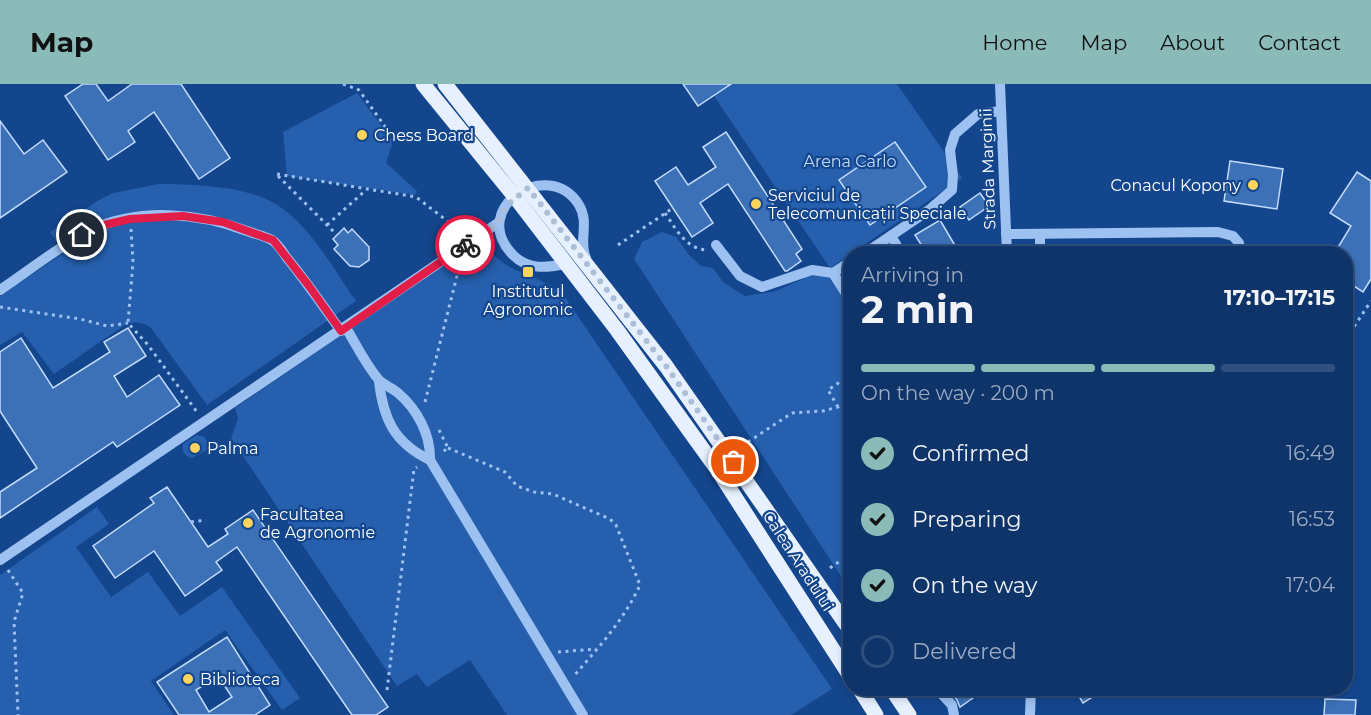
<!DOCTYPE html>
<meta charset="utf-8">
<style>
:root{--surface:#0f346a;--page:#1d3f72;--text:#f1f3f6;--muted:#9baac1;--line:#2f4f7e;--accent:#8bbbb9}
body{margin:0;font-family:Montserrat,sans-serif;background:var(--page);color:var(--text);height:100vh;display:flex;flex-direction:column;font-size:22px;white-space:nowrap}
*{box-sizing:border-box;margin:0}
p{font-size:20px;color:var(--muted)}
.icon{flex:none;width:33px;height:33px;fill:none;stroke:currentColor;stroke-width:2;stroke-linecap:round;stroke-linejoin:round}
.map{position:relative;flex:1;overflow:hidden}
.drawer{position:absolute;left:843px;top:162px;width:510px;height:450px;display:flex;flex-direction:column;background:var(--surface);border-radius:24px;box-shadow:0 3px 9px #0003,0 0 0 2px var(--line)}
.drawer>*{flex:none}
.pin{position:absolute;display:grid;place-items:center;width:51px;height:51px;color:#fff;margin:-26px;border:3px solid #fff;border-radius:50%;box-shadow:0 2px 6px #0007}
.courier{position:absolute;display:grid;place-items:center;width:60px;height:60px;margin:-30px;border:4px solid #e11d48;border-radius:50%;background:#fff;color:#222;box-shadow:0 2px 8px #0007}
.overview em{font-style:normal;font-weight:700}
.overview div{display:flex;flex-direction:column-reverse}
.overview{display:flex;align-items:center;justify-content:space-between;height:102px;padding:0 18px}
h1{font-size:39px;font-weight:700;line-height:45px}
.bar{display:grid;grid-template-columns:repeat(4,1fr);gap:9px 6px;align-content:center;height:72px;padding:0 18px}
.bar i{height:8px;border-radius:4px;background:var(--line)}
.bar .on{background:var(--accent)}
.bar p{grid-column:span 4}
ol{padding:0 18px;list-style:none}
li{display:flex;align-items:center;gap:18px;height:66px}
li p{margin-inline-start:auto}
li .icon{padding:6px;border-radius:50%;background:var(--accent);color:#111;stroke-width:4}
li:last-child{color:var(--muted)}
li i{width:33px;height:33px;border:3px solid var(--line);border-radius:50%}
header{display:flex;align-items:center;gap:36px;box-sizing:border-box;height:84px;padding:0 30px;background:var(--accent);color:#111}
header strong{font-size:28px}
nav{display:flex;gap:33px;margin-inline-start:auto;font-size:21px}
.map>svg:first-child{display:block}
</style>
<header>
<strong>Map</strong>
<nav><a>Home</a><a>Map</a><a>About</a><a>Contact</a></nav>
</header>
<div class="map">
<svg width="1371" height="631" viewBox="0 0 1371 631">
<rect width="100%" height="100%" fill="#14468d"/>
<!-- green -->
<g fill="#255fad">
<polygon points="731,0 897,0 962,94 830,184 714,12"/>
<polygon points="357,9 393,57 386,79 417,107 415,111 287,92 283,48"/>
<path d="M 159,100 C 190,100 235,102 264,114 C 306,132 331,182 356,217 L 207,321 L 151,244 C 142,237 133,237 123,242 L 54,290 L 22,248 L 0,261 L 0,212 L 64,169 L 50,148 L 99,116 L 113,109 Z"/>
<polygon points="662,148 676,153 690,172 701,182 713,184 723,198 745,212 776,207 809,192 825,190 837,199 850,218 850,305 847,308 850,314 850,428 843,434 850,447 850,506 634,175 642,158"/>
<path d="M 482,155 C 505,194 537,187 564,212 L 832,605 L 791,631 L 507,631 L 470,576 L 427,603 L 417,590 L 397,602 L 231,354 L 238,335 L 235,324 Z"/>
<path d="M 197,351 L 204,353 L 208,359 L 207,366 L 192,374 C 184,372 182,368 183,360 Z"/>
<polygon points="97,423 109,440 76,463 111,513 148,488 180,532 222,503 300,614 282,626 225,546 151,597 174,631 0,631 0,491"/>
</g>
<!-- building -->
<g fill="#3c70b7" stroke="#c4dcfc" stroke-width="1.5" fill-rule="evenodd">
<polygon points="83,0 96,0 108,17 132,0 181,0 230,74 199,95 154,28 128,47 135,58 108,76 65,12"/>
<polygon points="683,0 731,0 698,22"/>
<polygon points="0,37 24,70 43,56 67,88 0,134"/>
<polygon points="726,48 802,165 796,170 801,177 787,187 785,187 728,100 700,119 713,139 692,153 655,97 676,83 688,101 716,83 703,63"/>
<polygon points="895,58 926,103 870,141 839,96"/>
<polygon points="1230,77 1283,85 1277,125 1224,117"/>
<polygon points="1357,88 1371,97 1371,195 1363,208 1346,197 1346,170 1334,170 1351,142 1330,129"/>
<polygon points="980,109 989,122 969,136 960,123"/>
<polygon points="940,136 960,170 927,170 915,151"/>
<polygon points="344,144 348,149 352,145 369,163 369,176 359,183 350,182 334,165 338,161 333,155"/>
<polygon points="481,162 489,173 480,180 472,169"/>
<polygon points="128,244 146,272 114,292 127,313 159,291 180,321 117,363 113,358 0,434 0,408 37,384 0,327 0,268 21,254 53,304 110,268 104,258"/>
<polygon points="167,403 208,463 228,450 225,445 253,426 388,623 376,631 352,631 237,463 216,478 222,486 185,512 154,467 115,494 93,462 154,419 150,414"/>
<path d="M 227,553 L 270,621 L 255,631 L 179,631 L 157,598 ZM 218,592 L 232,613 L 209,628 L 196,606 Z"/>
<polygon points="947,604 987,604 960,623 957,616"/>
<polygon points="1074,604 1107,604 1083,619"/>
<polygon points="1325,615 1356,616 1355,631 1324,631"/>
</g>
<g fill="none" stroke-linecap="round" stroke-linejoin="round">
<!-- path -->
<g stroke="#9dc1f1" stroke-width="3" stroke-dasharray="3 4.5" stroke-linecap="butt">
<polyline points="343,0 359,6 396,58"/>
<polyline points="277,90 416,113 450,139 459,152"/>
<polyline points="278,92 337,151"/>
<path d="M 665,129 C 676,145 686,165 707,166"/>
<polyline points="327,141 366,106"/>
<polyline points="131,145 133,178 128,239 148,261 197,328"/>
<polyline points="618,161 673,124"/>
<polyline points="0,223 80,235 107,242 128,239"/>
<polyline points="1346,255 1371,217"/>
<polyline points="425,318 460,180"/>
<polyline points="838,323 828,306 850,291"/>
<polyline points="439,346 448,364 441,369"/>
<polyline points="748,358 792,329 823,327 838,323 850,316"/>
<path d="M 448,364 L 505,388 L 517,402 L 534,408 L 553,410 L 610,435 L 616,441 L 640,501 C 624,536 598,564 573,593"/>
<polyline points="191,438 206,436"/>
<polyline points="830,484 850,470"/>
<polyline points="8,486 23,509 14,538 18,631"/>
<polyline points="558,568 596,565"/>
<polyline points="387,606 414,385 417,383"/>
</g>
<!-- minor -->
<g stroke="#9dc1f1" stroke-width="10">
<polyline points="1000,0 1007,170"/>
<polyline points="1006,150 1218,148 1233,152 1239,159 1240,170"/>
<polyline points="1040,150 1040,170"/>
<polyline points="891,152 902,170"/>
<polyline points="716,161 740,192 762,203 812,186 833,189 850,178"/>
<polyline points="864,170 929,126 952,106 953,91 950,66 955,50 978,30 1001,27"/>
<path d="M 565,180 C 546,184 528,186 513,171 C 467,124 549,72 579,121 C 590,139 578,157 586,174"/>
<polyline points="833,189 850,216"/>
<path d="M 0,206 C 30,186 59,162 91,146 C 139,123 199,129 247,147 C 255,150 265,152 272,156 C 278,160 283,168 287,174 C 306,197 323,222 341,247"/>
<path d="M 346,244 C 356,260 366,281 379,296 C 384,301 392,304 398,309 C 417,325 431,351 430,376 L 583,631"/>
<path d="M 379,297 C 383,334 394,359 430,376"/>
<polyline points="0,476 498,139"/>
<polyline points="936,604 952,621 954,631"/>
<polyline points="895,610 916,604"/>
<polyline points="1030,631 1031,604"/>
</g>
<!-- major -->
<g stroke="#e7f0ff" stroke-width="15">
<polyline points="423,0 515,113 617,246 717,385 850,592"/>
<polyline points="445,0 666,282 850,546"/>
<polyline points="859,604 876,631"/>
<polyline points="891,604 909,631"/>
</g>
</g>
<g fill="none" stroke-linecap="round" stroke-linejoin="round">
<!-- done -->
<polyline stroke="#adbed7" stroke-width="6" stroke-dasharray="0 10.8" points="465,161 498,140 505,123 528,104 666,282 734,378"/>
<!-- route -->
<polyline stroke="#e11d48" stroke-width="8" points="82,151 104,141 130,135 183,132 223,138 273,156 309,202 341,247 465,161"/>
</g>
<!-- markers -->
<g fill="#ffd45d" stroke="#14468d" stroke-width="2">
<circle cx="362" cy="51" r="6"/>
<circle cx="1253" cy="101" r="6"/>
<circle cx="756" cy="120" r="6"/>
<rect x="522" y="182" width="12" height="12" rx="3"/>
<circle cx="195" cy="364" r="6"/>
<circle cx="248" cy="439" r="6"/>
<circle cx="188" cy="595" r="6"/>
</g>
<g text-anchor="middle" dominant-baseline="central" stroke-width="4.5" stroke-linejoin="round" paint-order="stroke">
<!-- poi labels -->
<g font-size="16" fill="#fff" stroke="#14468d" text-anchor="start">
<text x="374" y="51">Chess Board</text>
<text x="1241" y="101" text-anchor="end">Conacul Kopony</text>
<text x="768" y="111">Serviciul de<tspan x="768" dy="18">Telecomunicații Speciale</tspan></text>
<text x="528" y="207" text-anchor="middle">Institutul<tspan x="528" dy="18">Agronomic</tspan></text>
<text x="207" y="364">Palma</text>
<text x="260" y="430">Facultatea<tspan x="260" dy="18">de Agronomie</tspan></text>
<text x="200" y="595">Biblioteca</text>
</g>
<!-- park labels -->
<g font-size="16" fill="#c4dcfc" stroke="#14468d">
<text x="850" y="77">Arena Carlo</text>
</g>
<!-- street labels -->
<g font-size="16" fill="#fff" stroke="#14468d">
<text transform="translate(988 85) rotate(-92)">Strada Marginii</text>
<text transform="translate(798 477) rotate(57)">Calea Aradului</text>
</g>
</g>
</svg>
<div class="pin" style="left:734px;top:378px;background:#ea580c"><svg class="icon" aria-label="bag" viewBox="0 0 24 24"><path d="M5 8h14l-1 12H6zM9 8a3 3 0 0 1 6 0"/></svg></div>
<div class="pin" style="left:82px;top:151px;background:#1f2937"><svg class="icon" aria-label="home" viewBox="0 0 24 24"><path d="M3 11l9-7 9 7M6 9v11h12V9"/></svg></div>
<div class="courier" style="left:465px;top:161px"><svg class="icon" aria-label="bike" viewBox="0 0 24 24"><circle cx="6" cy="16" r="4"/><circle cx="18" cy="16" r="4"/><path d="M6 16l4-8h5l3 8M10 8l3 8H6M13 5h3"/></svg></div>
<section class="drawer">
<div class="overview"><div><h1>2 min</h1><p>Arriving in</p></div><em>17:10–17:15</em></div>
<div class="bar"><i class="on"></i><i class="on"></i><i class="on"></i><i></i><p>On the way · 200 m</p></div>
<ol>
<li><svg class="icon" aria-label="check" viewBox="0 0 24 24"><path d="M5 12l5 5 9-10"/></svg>Confirmed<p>16:49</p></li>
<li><svg class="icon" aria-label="check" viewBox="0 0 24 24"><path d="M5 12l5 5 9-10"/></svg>Preparing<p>16:53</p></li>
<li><svg class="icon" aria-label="check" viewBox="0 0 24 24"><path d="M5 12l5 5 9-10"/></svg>On the way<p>17:04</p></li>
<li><i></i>Delivered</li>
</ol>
</section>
</div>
